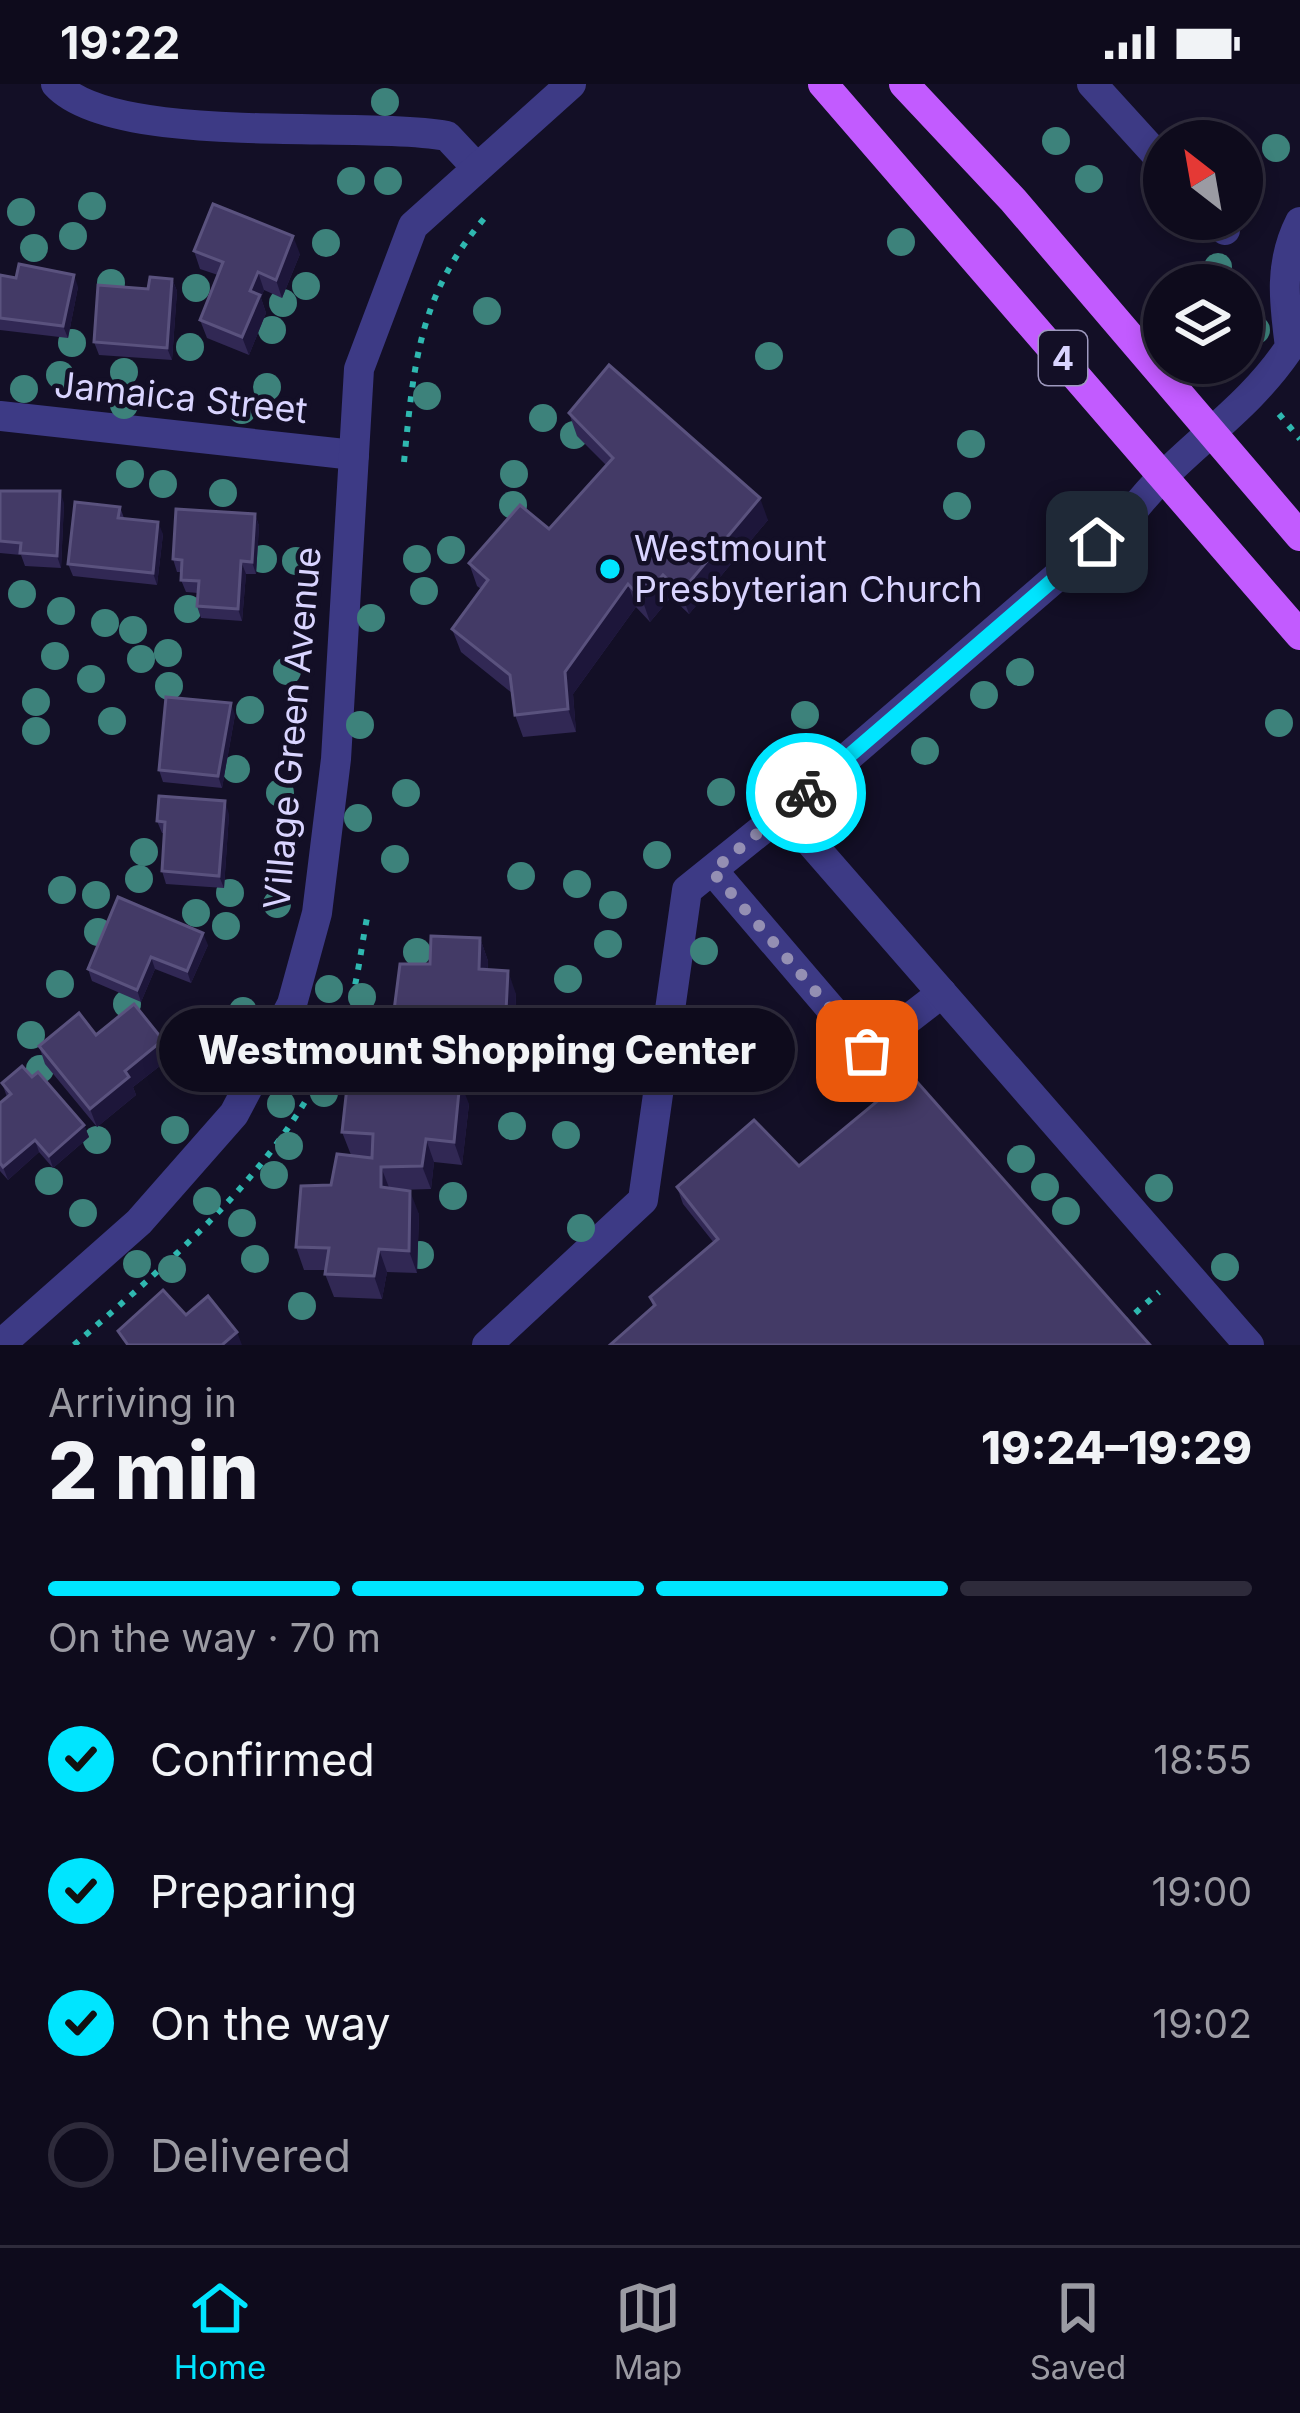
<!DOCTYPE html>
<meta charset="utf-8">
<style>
:root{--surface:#0e0b1c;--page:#1c1929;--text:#f1f3f6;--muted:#9b9ba3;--line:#2e2b3b;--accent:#00e5ff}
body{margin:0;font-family:Inter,sans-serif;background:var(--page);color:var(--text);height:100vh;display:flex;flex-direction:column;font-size:45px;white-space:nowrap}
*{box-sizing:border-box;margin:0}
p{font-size:39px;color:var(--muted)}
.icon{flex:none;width:66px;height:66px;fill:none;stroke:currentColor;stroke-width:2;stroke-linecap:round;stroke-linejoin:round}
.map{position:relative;height:1261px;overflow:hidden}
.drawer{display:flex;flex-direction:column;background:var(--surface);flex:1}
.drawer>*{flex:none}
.needle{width:78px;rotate:329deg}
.tools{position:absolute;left:1143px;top:36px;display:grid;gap:24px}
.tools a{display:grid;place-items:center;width:120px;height:120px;border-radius:50%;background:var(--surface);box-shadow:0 6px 18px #0003,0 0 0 3px var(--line);font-size:60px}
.pin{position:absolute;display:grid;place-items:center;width:102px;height:102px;color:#fff;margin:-51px;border-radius:24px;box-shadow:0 6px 18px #0006}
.courier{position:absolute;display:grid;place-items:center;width:120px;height:120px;margin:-60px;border:9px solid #00e5ff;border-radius:50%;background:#fff;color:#222;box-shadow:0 3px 15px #0007}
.bubble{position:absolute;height:84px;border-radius:42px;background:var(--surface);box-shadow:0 6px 18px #0003,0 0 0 3px var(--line);font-size:39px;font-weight:800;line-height:84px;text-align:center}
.overview em{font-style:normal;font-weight:800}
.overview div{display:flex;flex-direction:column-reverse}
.overview{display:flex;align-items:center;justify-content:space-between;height:204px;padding:0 48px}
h1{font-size:78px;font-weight:800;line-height:90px}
.bar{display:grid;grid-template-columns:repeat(4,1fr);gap:18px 12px;align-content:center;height:144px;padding:0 48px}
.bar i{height:15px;border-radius:9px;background:var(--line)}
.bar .current{background:var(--accent)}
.bar p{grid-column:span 4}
ol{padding:0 48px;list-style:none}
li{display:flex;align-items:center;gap:36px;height:132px}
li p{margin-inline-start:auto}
li .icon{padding:12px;border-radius:50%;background:var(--accent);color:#111;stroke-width:4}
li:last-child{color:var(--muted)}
li i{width:66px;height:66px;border:6px solid var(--line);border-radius:50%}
.status{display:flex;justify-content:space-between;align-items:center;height:84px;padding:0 60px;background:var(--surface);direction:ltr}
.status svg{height:33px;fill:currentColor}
.tabs{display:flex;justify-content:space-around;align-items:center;height:168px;border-top:3px solid var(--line);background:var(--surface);font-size:33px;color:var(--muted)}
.tabs a{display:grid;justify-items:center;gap:6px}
.tabs .current{color:var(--accent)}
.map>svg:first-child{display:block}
</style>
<div class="status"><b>19:22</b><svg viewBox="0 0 49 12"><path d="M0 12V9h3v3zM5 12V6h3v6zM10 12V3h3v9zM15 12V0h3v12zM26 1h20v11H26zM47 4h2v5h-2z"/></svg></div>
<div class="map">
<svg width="1300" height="1261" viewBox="0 0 1300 1261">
<rect width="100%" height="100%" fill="#130f26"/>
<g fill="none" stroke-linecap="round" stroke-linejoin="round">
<!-- path -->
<g stroke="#2fb8b0" stroke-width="6" stroke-dasharray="6 9" stroke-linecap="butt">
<polyline points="1279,330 1300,355"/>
<path d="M 404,378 C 414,278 419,209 488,130"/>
<polyline points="1124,1239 1159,1208"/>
<path d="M 74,1261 C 184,1165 301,1068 349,924 C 358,896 361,864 367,834"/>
</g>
<!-- minor -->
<g stroke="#3d3a85" stroke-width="30">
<path d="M 56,0 C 113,63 358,36 447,52 L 477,84"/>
<polyline points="1092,0 1164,79"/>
<polyline points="1215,135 1225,146"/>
<polyline points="0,332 354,371"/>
<polyline points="713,787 867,967 942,909"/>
<polyline points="0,1261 139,1138 234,1030 292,920 317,829 336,675 359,285 413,142 571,0"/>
<polyline points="487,1261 643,1116 687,806 784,728"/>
<path d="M 1249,1261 L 784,728 L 1132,428 C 1181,364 1244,332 1290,263 C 1284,218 1279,179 1300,138"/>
</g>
<!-- major -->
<g stroke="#c25bff" stroke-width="30">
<polyline points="823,0 1300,551"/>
<polyline points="904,0 1013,116 1300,452"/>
</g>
</g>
<!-- trees -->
<g fill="#3d827b">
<circle cx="385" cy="18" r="14"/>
<circle cx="1056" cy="57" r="14"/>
<circle cx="1276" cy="64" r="14"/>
<circle cx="1089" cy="95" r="14"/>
<circle cx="351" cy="97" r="14"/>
<circle cx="388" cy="97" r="14"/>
<circle cx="92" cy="122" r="14"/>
<circle cx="21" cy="128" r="14"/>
<circle cx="73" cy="152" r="14"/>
<circle cx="901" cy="158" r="14"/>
<circle cx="326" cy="159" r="14"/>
<circle cx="34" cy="164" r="14"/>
<circle cx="1218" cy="183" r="14"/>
<circle cx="111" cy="199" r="14"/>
<circle cx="306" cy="202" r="14"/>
<circle cx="196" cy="204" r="14"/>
<circle cx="283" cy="219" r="14"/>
<circle cx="487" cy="227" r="14"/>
<circle cx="272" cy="246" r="14"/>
<circle cx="1256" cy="246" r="14"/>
<circle cx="72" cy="259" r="14"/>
<circle cx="190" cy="263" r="14"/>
<circle cx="769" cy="272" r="14"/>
<circle cx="124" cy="288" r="14"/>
<circle cx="60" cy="291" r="14"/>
<circle cx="267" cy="303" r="14"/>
<circle cx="24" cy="305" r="14"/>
<circle cx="427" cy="312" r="14"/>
<circle cx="124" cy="321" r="14"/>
<circle cx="242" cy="326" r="14"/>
<circle cx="543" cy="334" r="14"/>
<circle cx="574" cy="351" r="14"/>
<circle cx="971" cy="360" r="14"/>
<circle cx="130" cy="390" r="14"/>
<circle cx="514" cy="390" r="14"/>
<circle cx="163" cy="400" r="14"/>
<circle cx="223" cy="409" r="14"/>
<circle cx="513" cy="421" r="14"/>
<circle cx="957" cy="422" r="14"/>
<circle cx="451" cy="466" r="14"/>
<circle cx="263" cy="475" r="14"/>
<circle cx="417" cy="475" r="14"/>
<circle cx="296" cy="477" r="14"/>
<circle cx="424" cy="507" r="14"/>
<circle cx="22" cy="510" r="14"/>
<circle cx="188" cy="525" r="14"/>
<circle cx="61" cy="527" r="14"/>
<circle cx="371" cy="534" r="14"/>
<circle cx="105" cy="539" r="14"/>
<circle cx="133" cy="546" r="14"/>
<circle cx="168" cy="569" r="14"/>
<circle cx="55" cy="572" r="14"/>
<circle cx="141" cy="575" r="14"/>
<circle cx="287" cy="587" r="14"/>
<circle cx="1020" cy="588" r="14"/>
<circle cx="91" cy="595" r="14"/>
<circle cx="169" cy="602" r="14"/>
<circle cx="984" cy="611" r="14"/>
<circle cx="36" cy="618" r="14"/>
<circle cx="250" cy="626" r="14"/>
<circle cx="805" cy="631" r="14"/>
<circle cx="112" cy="637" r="14"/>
<circle cx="1279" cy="639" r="14"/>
<circle cx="360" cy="641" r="14"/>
<circle cx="36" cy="647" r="14"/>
<circle cx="925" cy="667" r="14"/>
<circle cx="236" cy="685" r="14"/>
<circle cx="721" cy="708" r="14"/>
<circle cx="280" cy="709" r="14"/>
<circle cx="406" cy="709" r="14"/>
<circle cx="358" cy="734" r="14"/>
<circle cx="144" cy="768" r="14"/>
<circle cx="657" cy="771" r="14"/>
<circle cx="395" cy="775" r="14"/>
<circle cx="521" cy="792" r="14"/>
<circle cx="139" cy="795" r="14"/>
<circle cx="577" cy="800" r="14"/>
<circle cx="62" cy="806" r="14"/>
<circle cx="230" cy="809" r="14"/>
<circle cx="96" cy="811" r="14"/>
<circle cx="277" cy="820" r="14"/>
<circle cx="613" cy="821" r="14"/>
<circle cx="196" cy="829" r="14"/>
<circle cx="226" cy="842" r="14"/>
<circle cx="98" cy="848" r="14"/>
<circle cx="608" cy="860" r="14"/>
<circle cx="704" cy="867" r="14"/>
<circle cx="417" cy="868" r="14"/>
<circle cx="568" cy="895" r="14"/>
<circle cx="60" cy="900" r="14"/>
<circle cx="329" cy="905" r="14"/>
<circle cx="362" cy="913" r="14"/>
<circle cx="127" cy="920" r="14"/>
<circle cx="243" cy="927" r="14"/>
<circle cx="520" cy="939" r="14"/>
<circle cx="356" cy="948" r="14"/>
<circle cx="31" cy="951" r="14"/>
<circle cx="550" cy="953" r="14"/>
<circle cx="40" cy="985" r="14"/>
<circle cx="515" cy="994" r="14"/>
<circle cx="467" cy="996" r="14"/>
<circle cx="324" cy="1009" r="14"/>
<circle cx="281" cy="1020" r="14"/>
<circle cx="512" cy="1042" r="14"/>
<circle cx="175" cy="1046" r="14"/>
<circle cx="566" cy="1051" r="14"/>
<circle cx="97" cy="1056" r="14"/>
<circle cx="289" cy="1062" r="14"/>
<circle cx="1021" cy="1075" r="14"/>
<circle cx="274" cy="1091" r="14"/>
<circle cx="49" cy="1097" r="14"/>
<circle cx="1045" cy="1103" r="14"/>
<circle cx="1159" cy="1104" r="14"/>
<circle cx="453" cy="1112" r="14"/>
<circle cx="207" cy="1117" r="14"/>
<circle cx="1066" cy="1127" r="14"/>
<circle cx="83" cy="1129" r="14"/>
<circle cx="242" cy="1139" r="14"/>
<circle cx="581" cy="1144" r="14"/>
<circle cx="420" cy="1171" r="14"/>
<circle cx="255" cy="1175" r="14"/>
<circle cx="137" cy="1180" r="14"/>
<circle cx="1225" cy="1183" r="14"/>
<circle cx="172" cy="1185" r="14"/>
<circle cx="302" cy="1222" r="14"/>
</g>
<!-- wall -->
<g fill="#312854">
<polygon points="194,167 300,170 282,214 264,206 261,214 266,229 249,271 207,254 200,236 218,191 200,185"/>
<polygon points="0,191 78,203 68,254 0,246"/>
<polygon points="172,195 177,207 172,276 99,271 94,258 148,205"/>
<polygon points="569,329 768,436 689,530 671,513 650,538 636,523 573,610 576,648 523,653 515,631 512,609 461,568 452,545 481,505 477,502 469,479 549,445 606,381 577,352"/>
<polygon points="0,407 64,419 61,484 25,482 21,471 0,469"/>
<polygon points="120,423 124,434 163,450 157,501 73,492 68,480"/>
<polygon points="255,430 259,442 256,490 246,490 242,537 201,534 197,522 198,509 186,508 181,496 182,488 177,488 173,475"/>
<polygon points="235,631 222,704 163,698 159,686"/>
<polygon points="229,730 224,804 166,800 162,787 165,749 162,749 157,737"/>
<polygon points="480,854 488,877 488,885 516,910 513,970 481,969 477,996 441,993 469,1020 462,1081 434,1078 431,1105 398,1106 419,1130 417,1189 387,1188 382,1215 334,1213 325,1190 326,1186 304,1186 296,1163 351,1071 342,1048 382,986 423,967 423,964 400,964 392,942 430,880"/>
<polygon points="208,861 191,899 155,885 141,918 92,897 88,885"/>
<polygon points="96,951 163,956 170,974 133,1003 136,1011 97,1043 45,980 39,962"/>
<polygon points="32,993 84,1041 89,1053 53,1084 39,1068 8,1096 0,1087 0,1019 7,1013 2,999"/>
<polygon points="799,1082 653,1223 650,1213 714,1159 683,1120 677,1103"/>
</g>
<!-- shaded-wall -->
<g fill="#1d163a">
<polygon points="293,152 300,170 282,214 276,196"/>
<polygon points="258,188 264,206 261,214 266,229 249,271 242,253 250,207"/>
<polygon points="74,191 78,203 68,254 63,242"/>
<polygon points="172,195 177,207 172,276 167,264"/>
<polygon points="60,407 64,419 61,484 57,472"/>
<polygon points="760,414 768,436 689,530 681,508"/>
<polygon points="255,430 259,442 256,490 252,478"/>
<polygon points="158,438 163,450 157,501 153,489"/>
<polygon points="241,477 246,490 242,537 238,525"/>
<polygon points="663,491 671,513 650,538 642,515"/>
<polygon points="628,500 636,523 573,610 576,648 568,625 565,588"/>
<polygon points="231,619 235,631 222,704 218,692"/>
<polygon points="225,717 229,730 224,804 219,792"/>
<polygon points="203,849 208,861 191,899 187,887"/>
<polygon points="480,854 488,877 487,907 479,885"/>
<polygon points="151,873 155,885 141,918 137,906"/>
<polygon points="508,887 516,910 513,970 505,947"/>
<polygon points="473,946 481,969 477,996 469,974"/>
<polygon points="163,956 170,974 133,1003 136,1011 97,1043 90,1025 125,987"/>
<polygon points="433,971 441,993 438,1016 429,993"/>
<polygon points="460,997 469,1020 462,1081 454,1058"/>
<polygon points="84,1041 89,1053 53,1084 49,1072"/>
<polygon points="426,1055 434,1078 431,1105 422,1082"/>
<polygon points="35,1056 39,1068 8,1096 3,1083"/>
<polygon points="381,1083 390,1106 381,1103"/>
<polygon points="410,1107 419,1130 417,1189 409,1167"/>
<polygon points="379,1165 387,1188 382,1215 374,1192"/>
<polygon points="237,1248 242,1261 222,1261"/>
</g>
<!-- building -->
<g fill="#433a66" stroke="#5a527e" stroke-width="3">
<polygon points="213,120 293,152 276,196 258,188 250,207 260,211 242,253 200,236 223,178 194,167"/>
<polygon points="19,180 74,191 63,242 0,234 0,191 16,194"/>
<polygon points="150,193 172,195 167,264 94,258 98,201 148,205"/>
<polygon points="609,281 760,414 681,508 663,491 642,515 628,500 565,588 568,625 515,631 510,591 452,545 488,496 469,479 520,421 549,445 613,374 569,329"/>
<polygon points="0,407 60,407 57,472 20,469 21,459 0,457"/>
<polygon points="75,418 120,423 118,434 158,438 153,489 68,480"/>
<polygon points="176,425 255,430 252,478 241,477 238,525 197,522 199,497 181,496 182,476 173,475"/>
<polygon points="166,613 231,619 218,692 159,686"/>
<polygon points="159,712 225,717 219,792 162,787 165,738 157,737"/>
<polygon points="118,813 203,849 187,887 151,873 137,906 88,885"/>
<polygon points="431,852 480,854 479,885 508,887 505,947 473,946 469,974 433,971 429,993 460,997 454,1058 426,1055 422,1082 381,1083 381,1103 410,1107 409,1167 379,1165 374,1192 325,1190 329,1164 296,1163 301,1102 331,1101 337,1070 372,1074 373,1050 342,1048 349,985 382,986 384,962 423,967 425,941 392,942 400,880 430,880"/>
<polygon points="134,920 163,956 125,987 129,993 90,1025 39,962 79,929 96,951"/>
<polygon points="22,982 32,993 38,988 84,1041 49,1072 35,1056 3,1083 0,1079 0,1019 11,1010 2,999"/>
<polygon points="910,990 1150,1261 610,1261 655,1221 650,1213 718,1155 677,1103 754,1036 799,1082"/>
<polygon points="163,1206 186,1231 208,1212 237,1248 222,1261 128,1261 118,1247"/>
</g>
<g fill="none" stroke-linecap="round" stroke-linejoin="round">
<!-- done -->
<polyline stroke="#948fb3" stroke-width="12" stroke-dasharray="0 21.6" points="806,709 712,787 867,967"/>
<!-- route -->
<polyline stroke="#00e5ff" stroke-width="15" points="806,709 1097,458"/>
</g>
<!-- markers -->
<circle fill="#00e5ff" stroke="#130f26" stroke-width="4.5" cx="610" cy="485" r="12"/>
<g text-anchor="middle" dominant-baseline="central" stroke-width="9" stroke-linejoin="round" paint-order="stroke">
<!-- shield labels -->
<rect fill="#130f26" stroke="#9e99be" stroke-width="3" x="1039" y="247" width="48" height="54" rx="9"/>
<g font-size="33" font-weight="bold" fill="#d9d4ff">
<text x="1063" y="274">4</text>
</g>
<!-- street labels -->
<g font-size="36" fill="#d9d4ff" stroke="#130f26">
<text transform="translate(181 313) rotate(6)">Jamaica Street</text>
<text transform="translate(292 644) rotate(-85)">Village Green Avenue</text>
</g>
<!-- poi labels -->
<g font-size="36" fill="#d9d4ff" stroke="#130f26" text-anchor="start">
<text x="634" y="464">Westmount<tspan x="634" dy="41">Presbyterian Church</tspan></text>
</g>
</g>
</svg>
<div class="tools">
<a><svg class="needle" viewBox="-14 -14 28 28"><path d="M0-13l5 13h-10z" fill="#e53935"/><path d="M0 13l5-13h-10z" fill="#9b9ba3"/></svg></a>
<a><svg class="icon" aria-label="layers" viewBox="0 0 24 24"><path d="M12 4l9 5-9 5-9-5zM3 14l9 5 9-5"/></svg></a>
</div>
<div class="pin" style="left:867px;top:967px;background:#ea580c"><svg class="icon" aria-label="bag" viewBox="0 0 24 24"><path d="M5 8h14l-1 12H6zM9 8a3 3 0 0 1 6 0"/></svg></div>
<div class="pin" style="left:1097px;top:458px;background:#1f2937"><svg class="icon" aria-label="home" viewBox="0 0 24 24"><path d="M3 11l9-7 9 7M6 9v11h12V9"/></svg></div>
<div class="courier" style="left:806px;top:709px"><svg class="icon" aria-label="bike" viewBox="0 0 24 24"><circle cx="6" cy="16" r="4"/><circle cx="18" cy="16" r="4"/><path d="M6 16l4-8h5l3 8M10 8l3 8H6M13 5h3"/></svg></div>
<div class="bubble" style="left:159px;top:924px;width:636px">Westmount Shopping Center</div>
</div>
<section class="drawer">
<div class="overview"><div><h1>2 min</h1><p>Arriving in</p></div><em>19:24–19:29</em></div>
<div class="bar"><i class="current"></i><i class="current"></i><i class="current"></i><i></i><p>On the way · 70 m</p></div>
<ol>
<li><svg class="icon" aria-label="check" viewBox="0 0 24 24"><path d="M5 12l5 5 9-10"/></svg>Confirmed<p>18:55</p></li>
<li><svg class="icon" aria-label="check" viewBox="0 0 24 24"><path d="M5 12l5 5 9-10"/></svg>Preparing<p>19:00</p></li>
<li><svg class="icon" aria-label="check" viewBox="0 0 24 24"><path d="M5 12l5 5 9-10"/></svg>On the way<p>19:02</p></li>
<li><i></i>Delivered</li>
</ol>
</section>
<nav class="tabs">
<a class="current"><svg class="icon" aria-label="home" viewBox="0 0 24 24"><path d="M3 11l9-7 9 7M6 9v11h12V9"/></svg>Home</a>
<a><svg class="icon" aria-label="map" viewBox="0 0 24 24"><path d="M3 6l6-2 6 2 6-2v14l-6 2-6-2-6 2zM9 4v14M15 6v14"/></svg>Map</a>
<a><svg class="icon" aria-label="saved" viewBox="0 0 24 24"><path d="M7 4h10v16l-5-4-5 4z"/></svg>Saved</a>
</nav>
